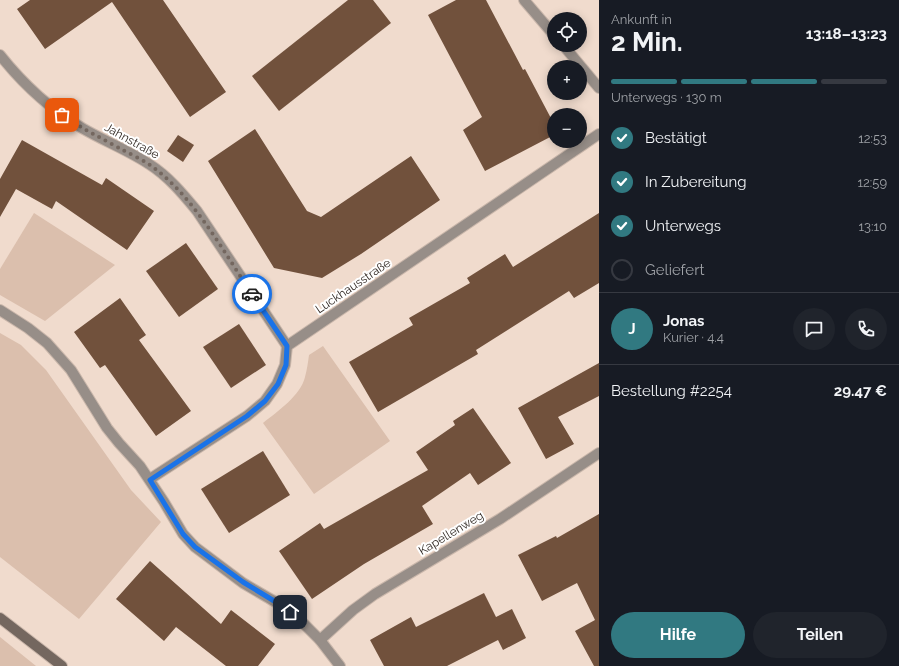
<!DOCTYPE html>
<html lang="de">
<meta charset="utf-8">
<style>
:root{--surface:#171b24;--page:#20242c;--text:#f1f3f6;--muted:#9ea1a6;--line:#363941;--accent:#317981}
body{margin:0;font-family:Raleway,sans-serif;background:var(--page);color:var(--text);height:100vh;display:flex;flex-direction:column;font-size:15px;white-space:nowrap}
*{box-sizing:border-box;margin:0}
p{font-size:13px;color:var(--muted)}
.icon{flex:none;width:22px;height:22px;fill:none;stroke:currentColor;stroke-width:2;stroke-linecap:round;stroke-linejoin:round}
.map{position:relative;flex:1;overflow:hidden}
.details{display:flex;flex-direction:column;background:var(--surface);width:300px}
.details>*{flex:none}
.fabs{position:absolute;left:547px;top:12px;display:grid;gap:8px}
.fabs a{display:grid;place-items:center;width:40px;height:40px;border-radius:50%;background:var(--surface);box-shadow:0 2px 10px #0003;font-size:20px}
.pin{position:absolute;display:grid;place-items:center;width:34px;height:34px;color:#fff;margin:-17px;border-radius:8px;box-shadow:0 2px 6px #0006}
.courier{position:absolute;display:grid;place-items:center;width:40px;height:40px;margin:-20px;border:3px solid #1a73e8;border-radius:50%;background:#fff;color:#222;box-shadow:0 1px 5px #0007}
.overview em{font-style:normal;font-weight:700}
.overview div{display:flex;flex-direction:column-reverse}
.overview{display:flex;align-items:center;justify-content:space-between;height:68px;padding:0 12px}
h1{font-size:26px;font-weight:700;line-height:30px}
.bar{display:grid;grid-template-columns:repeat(4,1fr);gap:6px 4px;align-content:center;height:48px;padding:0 12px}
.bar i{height:5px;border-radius:3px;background:var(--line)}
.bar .active{background:var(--accent)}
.bar p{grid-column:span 4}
.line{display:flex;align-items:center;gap:10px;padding:0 12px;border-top:1px solid var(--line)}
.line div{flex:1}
.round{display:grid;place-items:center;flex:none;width:42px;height:42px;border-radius:21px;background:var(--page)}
ol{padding:0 12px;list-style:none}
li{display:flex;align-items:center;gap:12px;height:44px}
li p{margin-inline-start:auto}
li .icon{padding:4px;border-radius:50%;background:var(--accent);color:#fff;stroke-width:4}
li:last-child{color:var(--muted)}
li i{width:22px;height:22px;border:2px solid var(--line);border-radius:50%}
.cta{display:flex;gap:8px;margin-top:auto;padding:8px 12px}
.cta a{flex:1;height:46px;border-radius:24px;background:var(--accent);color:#fff;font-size:16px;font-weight:700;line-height:46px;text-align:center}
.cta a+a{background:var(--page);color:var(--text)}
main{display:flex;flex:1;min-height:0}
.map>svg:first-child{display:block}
</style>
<main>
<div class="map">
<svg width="599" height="666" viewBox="0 0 599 666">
<rect width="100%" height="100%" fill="#f0dbcd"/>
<!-- green -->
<g fill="#dbbfad">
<polygon points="34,213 115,265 45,321 0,295 0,269"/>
<polygon points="0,333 21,345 46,370 131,490 161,522 79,619 0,557"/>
<path d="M 323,346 L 390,441 L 314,494 L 263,423 C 277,412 301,395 305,377 C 307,370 308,362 309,355 Z"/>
<polygon points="0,637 36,666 0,666"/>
</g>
<!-- building -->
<g fill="#71513c">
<polygon points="30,0 163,0 226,92 190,117 112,2 45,49 17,9"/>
<polygon points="348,0 373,0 391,23 279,111 252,76"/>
<polygon points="456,0 486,0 523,70 525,69 554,124 554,135 485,171 463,130 482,117 428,15"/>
<polygon points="255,129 307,211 321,217 411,156 440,200 361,254 322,278 274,268 208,161"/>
<polygon points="178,135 194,145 183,162 167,151"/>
<polygon points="22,140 102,185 106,178 154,211 127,250 56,201 52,209 16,189 0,217 0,179"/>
<polygon points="599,213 599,283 574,298 569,291 476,350 478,354 378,412 349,362 413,325 409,318 470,283 467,278 505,254 513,267"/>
<polygon points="186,243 218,289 179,317 146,271"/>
<polygon points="120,298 146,335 139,340 191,411 156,436 105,365 100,368 74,332"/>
<polygon points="239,324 266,365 231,388 203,347"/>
<polygon points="599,363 599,396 558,417 574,444 546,459 518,408"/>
<polygon points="473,408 511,463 478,485 470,473 422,506 433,524 364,564 312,599 279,551 320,523 324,529 428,470 416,452 455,425 453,421"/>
<polygon points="263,451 290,495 229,533 201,489"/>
<polygon points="599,514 599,666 594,666 575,631 595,620 577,583 542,601 518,555 556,536 557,538"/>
<polygon points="150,561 221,624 231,610 275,644 258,666 226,666 176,627 164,641 116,599"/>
<polygon points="484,593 496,617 512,609 526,638 503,650 498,640 447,666 384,666 370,640 411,617 416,627"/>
</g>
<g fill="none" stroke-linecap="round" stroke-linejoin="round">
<defs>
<g id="street">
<polyline points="524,0 554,35"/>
<polyline points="563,45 599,88"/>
<path d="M 0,55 C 23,84 50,109 82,128 C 104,141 128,150 149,164 C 168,176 183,194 197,211 L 287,346"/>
<polyline points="0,310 28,328 47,343 71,370 107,428 119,443 140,466 164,502 183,534 195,547 243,583 284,607 297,617 320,640 340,666"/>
<polyline points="150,479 247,416 265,401 277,384 285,365 287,346 599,134"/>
<polyline points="320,640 353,610 375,594 500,519 599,453"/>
</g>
<polyline id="secondary" points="0,618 62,666"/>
</defs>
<!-- street casing -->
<use href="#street" stroke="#cab7ab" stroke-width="12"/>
<!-- secondary casing -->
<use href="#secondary" stroke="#cab7ab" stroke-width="12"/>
<!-- street -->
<use href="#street" stroke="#978e88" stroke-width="10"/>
<!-- secondary -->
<use href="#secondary" stroke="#74675f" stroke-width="10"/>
</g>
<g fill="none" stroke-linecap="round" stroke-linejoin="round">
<!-- done -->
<path stroke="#74675f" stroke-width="4" stroke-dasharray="0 7.2" d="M 62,115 C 81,128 101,138 121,149 C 130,154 141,159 150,165 C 193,195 223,251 252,294"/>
<!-- route -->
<polyline stroke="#1a73e8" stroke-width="5" points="252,294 287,346 286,365 278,384 265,401 247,416 150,480 183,534 195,547 243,582 284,607 290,612"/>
</g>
<g text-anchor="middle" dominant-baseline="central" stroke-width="4" stroke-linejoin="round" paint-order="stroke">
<!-- street labels -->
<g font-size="12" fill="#312924" stroke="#fff">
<text transform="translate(132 141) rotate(29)">Jahnstraße</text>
<text transform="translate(353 286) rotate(-34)">Luckhausstraße</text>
<text transform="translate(451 533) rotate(-31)">Kapellenweg</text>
</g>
</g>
</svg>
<div class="fabs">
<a><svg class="icon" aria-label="locate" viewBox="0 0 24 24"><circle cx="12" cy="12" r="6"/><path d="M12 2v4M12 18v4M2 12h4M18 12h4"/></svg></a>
<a>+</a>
<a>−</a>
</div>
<div class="pin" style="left:62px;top:115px;background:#ea580c"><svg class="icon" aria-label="bag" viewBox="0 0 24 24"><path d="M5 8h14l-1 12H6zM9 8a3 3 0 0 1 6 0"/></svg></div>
<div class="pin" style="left:290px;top:612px;background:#1f2937"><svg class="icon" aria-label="home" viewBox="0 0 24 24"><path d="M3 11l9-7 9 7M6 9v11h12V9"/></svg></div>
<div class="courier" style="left:252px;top:294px"><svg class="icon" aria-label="car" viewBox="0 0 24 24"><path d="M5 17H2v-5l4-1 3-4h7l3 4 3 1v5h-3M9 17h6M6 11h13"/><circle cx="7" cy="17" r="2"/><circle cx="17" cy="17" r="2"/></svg></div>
</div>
<section class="details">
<div class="overview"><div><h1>2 Min.</h1><p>Ankunft in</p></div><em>13:18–13:23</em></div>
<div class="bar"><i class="active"></i><i class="active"></i><i class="active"></i><i></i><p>Unterwegs · 130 m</p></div>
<ol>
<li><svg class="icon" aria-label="check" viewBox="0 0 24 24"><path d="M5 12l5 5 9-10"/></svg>Bestätigt<p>12:53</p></li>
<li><svg class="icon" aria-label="check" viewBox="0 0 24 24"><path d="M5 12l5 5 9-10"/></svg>In Zubereitung<p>12:59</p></li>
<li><svg class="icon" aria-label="check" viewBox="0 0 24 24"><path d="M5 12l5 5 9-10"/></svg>Unterwegs<p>13:10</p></li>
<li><i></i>Geliefert</li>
</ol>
<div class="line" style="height:72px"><b class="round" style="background:var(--accent);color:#fff">J</b><div><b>Jonas</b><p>Kurier · 4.4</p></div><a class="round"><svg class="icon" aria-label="chat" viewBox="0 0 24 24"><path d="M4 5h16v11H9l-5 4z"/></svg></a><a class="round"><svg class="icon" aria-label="phone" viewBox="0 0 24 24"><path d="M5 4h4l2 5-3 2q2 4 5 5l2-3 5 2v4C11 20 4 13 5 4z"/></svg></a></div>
<div class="line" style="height:52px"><div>Bestellung #2254</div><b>29.47 €</b></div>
<div class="cta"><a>Hilfe</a><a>Teilen</a></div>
</section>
</main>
